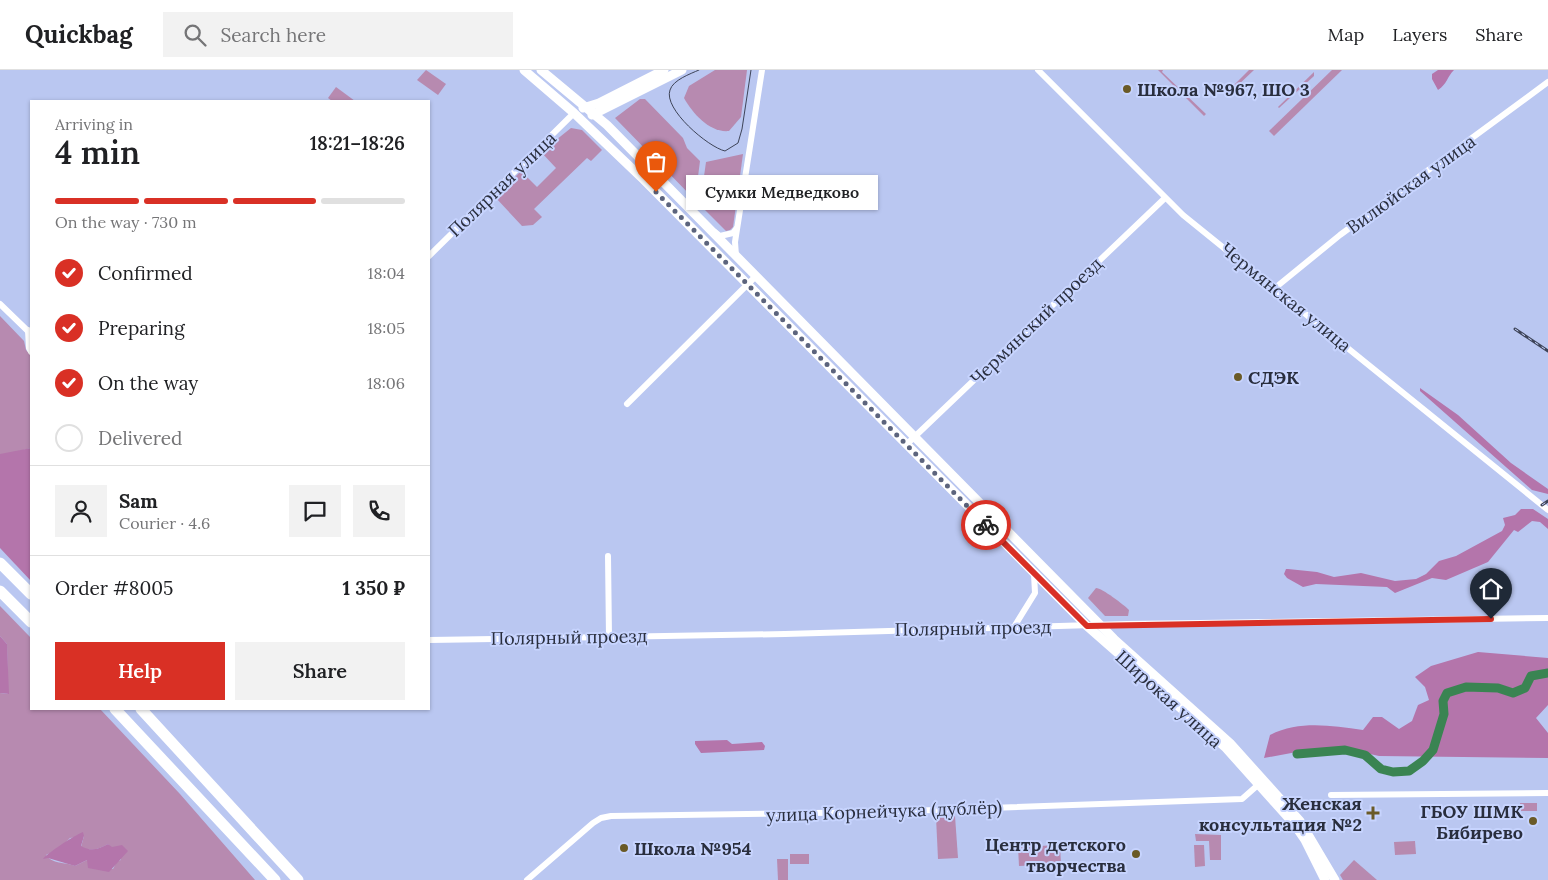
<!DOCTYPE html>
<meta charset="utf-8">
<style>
:root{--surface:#fff;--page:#f2f2f2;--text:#202124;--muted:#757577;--line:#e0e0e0;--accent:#d93025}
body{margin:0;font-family:Lora,serif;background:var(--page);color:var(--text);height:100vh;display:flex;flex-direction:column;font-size:19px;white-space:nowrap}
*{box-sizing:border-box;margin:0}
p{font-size:16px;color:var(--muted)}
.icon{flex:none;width:28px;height:28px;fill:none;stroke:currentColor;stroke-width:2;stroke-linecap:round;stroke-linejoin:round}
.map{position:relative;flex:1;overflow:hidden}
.details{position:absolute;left:30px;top:30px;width:400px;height:610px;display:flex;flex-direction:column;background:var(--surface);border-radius:0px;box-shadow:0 1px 4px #0004}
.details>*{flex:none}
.pin{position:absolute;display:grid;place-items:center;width:42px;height:42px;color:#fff;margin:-51px -21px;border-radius:50% 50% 50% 0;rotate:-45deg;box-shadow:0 0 5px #0007}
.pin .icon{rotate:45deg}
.courier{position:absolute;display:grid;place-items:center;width:50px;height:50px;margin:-25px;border:4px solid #d93025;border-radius:50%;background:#fff;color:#222;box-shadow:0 1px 6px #0007}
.bubble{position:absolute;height:35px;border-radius:0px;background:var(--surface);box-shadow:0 1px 4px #0004;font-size:16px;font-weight:600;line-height:35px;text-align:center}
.head em{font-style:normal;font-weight:600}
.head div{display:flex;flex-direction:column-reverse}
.head{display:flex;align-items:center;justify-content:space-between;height:85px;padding:0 25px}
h1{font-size:32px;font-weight:600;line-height:38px}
.bar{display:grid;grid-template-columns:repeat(4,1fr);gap:8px 5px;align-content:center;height:60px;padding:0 25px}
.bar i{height:6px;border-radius:4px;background:var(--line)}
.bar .on{background:var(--accent)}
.bar p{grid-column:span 4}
.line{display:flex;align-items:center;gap:12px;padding:0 25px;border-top:1px solid var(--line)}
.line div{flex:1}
.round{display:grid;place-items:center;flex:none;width:52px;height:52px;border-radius:0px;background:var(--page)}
ol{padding:0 25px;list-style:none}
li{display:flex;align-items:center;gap:15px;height:55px}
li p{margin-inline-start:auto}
li .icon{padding:5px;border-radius:50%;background:var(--accent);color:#fff;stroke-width:4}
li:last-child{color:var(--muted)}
li i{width:28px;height:28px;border:2px solid var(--line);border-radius:50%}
.primary-button{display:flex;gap:10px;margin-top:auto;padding:10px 25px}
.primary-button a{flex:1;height:58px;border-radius:0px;background:var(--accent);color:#fff;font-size:20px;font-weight:600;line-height:58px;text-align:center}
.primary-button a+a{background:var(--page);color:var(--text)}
header{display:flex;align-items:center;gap:30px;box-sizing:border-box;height:70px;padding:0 25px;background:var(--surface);border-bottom:1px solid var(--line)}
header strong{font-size:24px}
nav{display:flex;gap:28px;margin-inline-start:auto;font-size:18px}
.search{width:350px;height:45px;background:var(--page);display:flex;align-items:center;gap:12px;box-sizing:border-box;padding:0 18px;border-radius:0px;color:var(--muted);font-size:19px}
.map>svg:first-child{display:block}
</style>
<header>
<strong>Quickbag</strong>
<div class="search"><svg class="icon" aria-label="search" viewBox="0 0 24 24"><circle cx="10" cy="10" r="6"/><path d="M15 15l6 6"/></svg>Search here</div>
<nav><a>Map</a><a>Layers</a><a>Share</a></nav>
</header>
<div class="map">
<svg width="1548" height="810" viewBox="0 0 1548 810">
<rect width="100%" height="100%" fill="#bac7f1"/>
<!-- green -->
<g fill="#b78ab0" fill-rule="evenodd">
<polygon points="426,0 446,14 438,25 417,10"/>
<path d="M 715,0 L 747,0 L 741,47 L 729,61 C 710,63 693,44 684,28 L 689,16 Z"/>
<polygon points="1158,0 1163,0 1162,2 1206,44 1204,46"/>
<polygon points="1249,0 1254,0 1235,18 1237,22 1229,14 1233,16"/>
<polygon points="1332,0 1342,0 1274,66 1269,61"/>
<polygon points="1314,2 1314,6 1279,38 1278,37"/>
<polygon points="336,17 355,31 332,31 328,28"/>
<polygon points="640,29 645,29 683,68 687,78 700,91 695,130 615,48"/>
<polygon points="571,58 582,60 602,80 591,91 587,88 534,139 542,147 533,155 522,156 495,127 521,101 537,117 556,98 541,82"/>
<polygon points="743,84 733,157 730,160 726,161 700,135 706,92"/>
<polygon points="0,246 24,271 26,280 31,285 31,378 0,386"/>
<path d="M 1096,518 C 1102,518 1124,535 1129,540 L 1128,546 L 1105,546 L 1088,528 Z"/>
<path d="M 0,536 L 31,568 L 31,639 L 100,639 L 180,724 L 255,810 L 0,810 L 0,623 L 8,624 L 7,574 L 0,566 ZM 84,766 L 81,777 C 91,782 99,779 108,774 L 121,790 L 117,791 L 113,799 L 87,790 L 75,796 C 65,792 52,794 46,785 L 60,778 L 70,768 Z"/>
<polygon points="1520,733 1537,733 1537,741 1521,741"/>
<polygon points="955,746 958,788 938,789 936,747"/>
<polygon points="1195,764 1221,765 1221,790 1210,790 1209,771 1196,771"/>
<polygon points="1415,771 1416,784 1395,785 1394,772"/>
<polygon points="1060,775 1061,794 1019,796 1018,777"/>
<polygon points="1194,775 1204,775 1205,796 1195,797"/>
<rect x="790" y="784" width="19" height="10"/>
<polygon points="777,789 788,789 788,810 778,810"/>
<polygon points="1354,790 1377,810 1343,810 1340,805"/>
</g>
<!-- forest -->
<g fill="#b475ab">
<path d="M 1438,0 L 1454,0 C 1447,7 1447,14 1438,20 L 1432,9 L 1432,4 Z"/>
<polygon points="1420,318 1458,345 1511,393 1548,419 1548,424 1532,420 1420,321"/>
<polygon points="31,378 31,511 0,478 0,384"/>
<polygon points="1521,439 1533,439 1548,449 1548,459 1540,452 1532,451 1518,462 1514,460 1488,492 1446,510 1432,508 1395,523 1387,517 1316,514 1303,517 1287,508 1284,504 1286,499 1288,499 1317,502 1334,507 1361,503 1395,511 1416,509 1426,504 1439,491 1456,486 1502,461 1505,455 1503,448 1515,445"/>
<polygon points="0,566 7,574 9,624 0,623"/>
<path d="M 1478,582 L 1548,588 L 1548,635 L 1536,648 L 1548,663 L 1548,688 L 1379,686 L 1343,678 L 1302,681 L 1264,688 L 1270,665 C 1301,650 1331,656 1363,660 L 1373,647 L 1382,647 L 1399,659 L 1412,651 L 1418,635 L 1429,630 L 1425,617 L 1415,607 L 1431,596 Z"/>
<polygon points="727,670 732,674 762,672 765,676 764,680 701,683 695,674 695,671"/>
<path d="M 83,762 L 84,766 L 81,776 C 91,782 99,779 108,774 L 112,777 L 122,775 L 128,781 L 109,802 L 88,798 L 87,790 L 75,796 L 48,788 L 43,789 C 46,784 75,765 83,762 Z"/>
</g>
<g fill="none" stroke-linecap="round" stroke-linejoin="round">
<!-- river -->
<polyline stroke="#3a8452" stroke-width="9" points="1297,684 1345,680 1365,685 1381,699 1393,702 1409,701 1423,691 1433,680 1444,644 1443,631 1447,623 1466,617 1498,618 1513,623 1525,618 1531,606 1548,603"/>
<!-- street -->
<g stroke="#fff" stroke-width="6">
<polyline points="1038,0 1183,145 1548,440"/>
<polyline points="715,162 720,166 733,163 736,159"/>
<polyline points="429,186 574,43"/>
<polyline points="736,186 735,172 762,0"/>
<polyline points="1275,218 1340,165 1548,12"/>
<polyline points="0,234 31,264"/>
<polyline points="28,260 29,278 31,282"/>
<polyline points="627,334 756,206"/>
<polyline points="907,374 1165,128"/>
<polyline points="608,486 609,567"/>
<polyline points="1014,557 1035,523 1034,504"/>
<polyline points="429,570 785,564 1127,554 1548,548"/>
<polyline points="1331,725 1548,723"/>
<polyline points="527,810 593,753 601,748 611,746 880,742 1242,729 1259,714"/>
</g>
<!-- secondary -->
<g stroke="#fff" stroke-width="9">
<polyline points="524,0 574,43 644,110 1087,556 1225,677 1294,754 1305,770 1325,810"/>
<polyline points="541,0 607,55 1114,569 1230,673 1300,751 1335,810"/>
<polyline points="583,38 599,33 664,0"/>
<polyline points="592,45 682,0"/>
</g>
<!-- highway -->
<g stroke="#fff" stroke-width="11">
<polyline points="0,493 31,524"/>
<polyline points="0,521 31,552"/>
<polyline points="115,639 275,810"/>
<polyline points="141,639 298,810"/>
</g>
<!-- tram -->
<path stroke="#3e4458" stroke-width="1" d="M 699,0 C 690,4 673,10 670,20 C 663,39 708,77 725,81 L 738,73 L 742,59 L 751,0"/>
<defs>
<g id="rail">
<polyline points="1515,259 1548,281"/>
<polyline points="1542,435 1548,431"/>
</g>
</defs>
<!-- rail casing -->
<use href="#rail" stroke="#3e4458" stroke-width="3"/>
<!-- rail -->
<use href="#rail" stroke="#c7d4fe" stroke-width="1" stroke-dasharray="4" stroke-linecap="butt"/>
</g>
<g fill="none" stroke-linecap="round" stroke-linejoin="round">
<!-- done -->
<polyline stroke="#5c647d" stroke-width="5" stroke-dasharray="0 9" points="656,122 986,455"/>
<!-- route -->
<polyline stroke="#d93025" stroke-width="6" points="986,455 1087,556 1491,549"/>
</g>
<!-- markers -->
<g fill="#6a5a27" stroke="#c7d4fe" stroke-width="2">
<circle cx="1127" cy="19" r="5"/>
<circle cx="1238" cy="307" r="5"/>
<path d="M1370.5 735.5h5v5h5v5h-5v5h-5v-5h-5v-5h5z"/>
<circle cx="1533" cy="751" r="5"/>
<circle cx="624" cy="778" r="5"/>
<circle cx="1136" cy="784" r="5"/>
</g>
<g text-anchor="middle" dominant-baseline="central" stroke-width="4" stroke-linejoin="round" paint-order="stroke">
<!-- poi labels -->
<g font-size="18" font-weight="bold" fill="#292e3e" stroke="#c7d4fe" text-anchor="start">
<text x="1137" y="19">Школа №967, ШО 3</text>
<text x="1248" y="307">СДЭК</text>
<text x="1362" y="733" text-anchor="end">Женская<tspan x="1362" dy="21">консультация №2</tspan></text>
<text x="1523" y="741" text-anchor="end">ГБОУ ШМК<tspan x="1523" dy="21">Бибирево</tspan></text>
<text x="1126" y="774" text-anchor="end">Центр детского<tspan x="1126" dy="21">творчества</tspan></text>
<text x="634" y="778">Школа №954</text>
</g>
<!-- street labels -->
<g font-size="18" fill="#292e3e" stroke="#c7d4fe">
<text transform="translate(502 114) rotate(-44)">Полярная улица</text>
<text transform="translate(1411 114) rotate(-36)">Вилюйская улица</text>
<text transform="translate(1286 227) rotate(39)">Чермянская улица</text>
<text transform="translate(1036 251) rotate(-44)">Чермянский проезд</text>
<text transform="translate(973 558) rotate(-1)">Полярный проезд</text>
<text transform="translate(569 567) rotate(-1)">Полярный проезд</text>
<text transform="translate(1169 629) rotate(42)">Широкая улица</text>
<text transform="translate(884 741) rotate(-2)">улица Корнейчука (дублёр)</text>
</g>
</g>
</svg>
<div class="pin" style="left:656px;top:122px;background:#ea580c"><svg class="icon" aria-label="bag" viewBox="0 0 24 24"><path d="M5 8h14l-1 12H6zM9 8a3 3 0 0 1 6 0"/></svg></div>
<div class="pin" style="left:1491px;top:549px;background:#1f2937"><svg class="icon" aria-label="home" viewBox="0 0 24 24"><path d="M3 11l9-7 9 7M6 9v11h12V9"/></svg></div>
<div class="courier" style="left:986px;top:455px"><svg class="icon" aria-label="bike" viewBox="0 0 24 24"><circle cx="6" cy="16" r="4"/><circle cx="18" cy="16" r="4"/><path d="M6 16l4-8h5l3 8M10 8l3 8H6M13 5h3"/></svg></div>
<div class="bubble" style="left:686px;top:105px;width:192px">Сумки Медведково</div>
<section class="details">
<div class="head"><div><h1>4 min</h1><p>Arriving in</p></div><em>18:21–18:26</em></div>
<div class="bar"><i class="on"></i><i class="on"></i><i class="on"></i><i></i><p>On the way · 730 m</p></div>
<ol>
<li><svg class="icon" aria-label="check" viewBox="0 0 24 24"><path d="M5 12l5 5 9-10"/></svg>Confirmed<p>18:04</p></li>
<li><svg class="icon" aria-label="check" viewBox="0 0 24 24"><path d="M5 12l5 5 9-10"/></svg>Preparing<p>18:05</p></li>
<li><svg class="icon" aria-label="check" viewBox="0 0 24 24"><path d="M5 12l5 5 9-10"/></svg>On the way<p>18:06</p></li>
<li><i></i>Delivered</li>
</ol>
<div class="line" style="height:90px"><a class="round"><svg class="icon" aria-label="person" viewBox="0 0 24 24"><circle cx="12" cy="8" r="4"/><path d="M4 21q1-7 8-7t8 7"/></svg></a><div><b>Sam</b><p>Courier · 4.6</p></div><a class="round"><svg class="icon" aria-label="chat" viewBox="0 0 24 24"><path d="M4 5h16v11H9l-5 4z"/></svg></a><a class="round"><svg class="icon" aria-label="phone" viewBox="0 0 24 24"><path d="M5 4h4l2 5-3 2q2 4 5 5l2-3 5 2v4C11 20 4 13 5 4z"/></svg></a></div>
<div class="line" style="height:65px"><div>Order #8005</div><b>1 350 ₽</b></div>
<div class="primary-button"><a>Help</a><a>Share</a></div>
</section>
</div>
